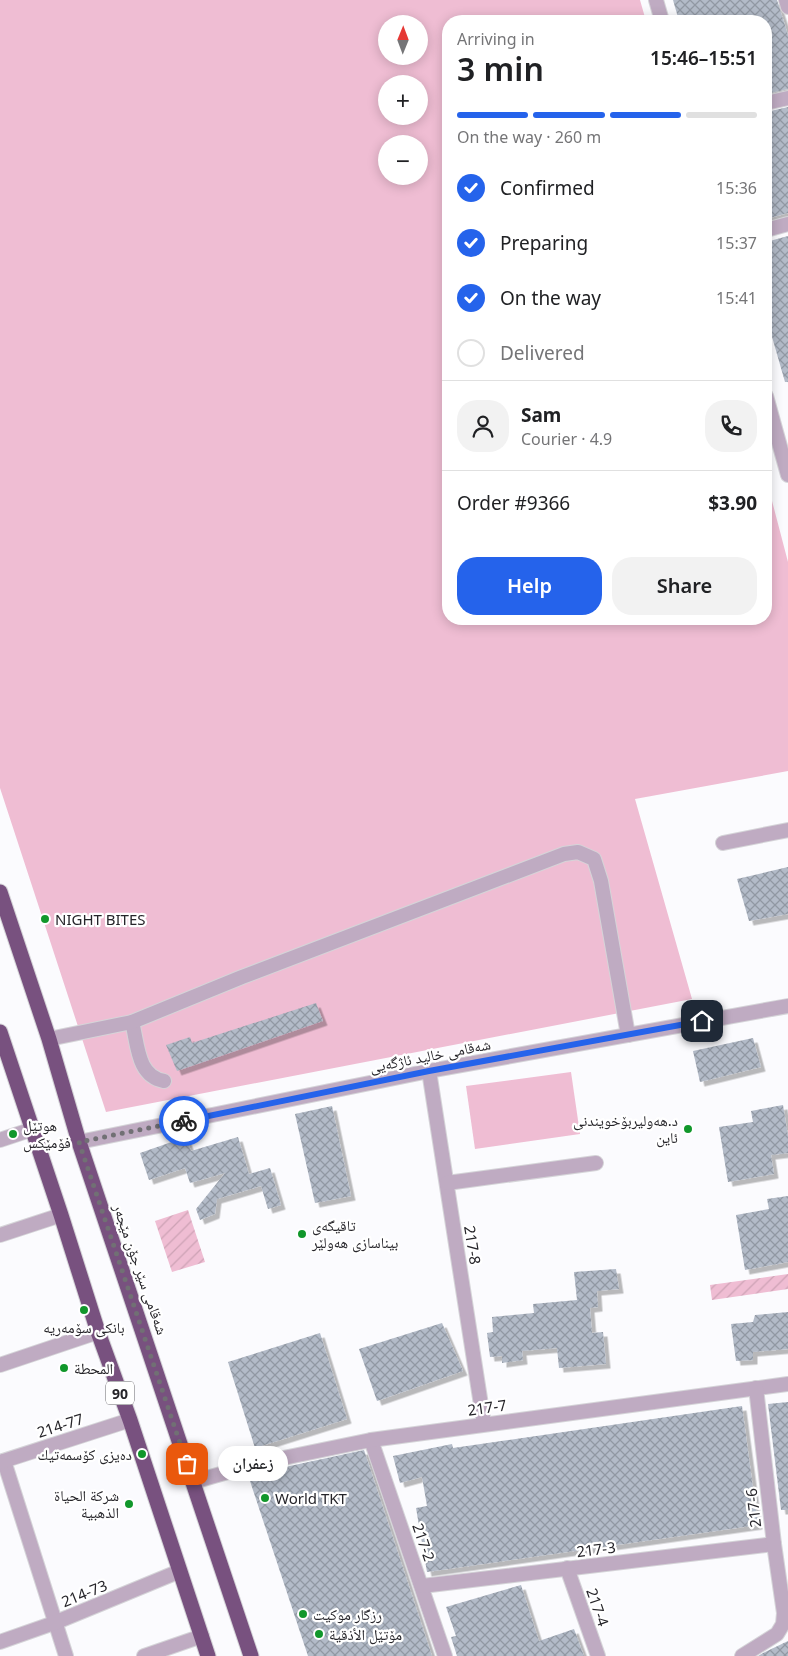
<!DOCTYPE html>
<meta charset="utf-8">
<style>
:root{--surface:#fff;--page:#f2f2f2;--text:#202124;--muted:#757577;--line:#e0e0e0;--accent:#2563eb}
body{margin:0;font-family:"Noto Sans","Noto Naskh Arabic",sans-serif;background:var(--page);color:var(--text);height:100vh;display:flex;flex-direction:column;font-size:19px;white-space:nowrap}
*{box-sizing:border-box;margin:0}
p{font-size:16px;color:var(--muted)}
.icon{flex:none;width:28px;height:28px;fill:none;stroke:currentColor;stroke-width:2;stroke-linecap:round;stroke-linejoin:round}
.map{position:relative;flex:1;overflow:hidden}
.sheet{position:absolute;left:442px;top:15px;width:330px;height:610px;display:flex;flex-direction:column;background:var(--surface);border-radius:20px;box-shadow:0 2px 12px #0003}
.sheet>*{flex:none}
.needle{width:32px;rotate:1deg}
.fabs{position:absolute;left:378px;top:15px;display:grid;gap:10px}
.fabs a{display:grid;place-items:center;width:50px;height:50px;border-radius:50%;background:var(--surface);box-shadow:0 2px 12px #0003;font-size:25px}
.pin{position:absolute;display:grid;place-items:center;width:42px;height:42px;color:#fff;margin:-21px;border-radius:10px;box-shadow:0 2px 8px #0006}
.courier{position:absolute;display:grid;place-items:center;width:50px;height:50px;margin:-25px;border:4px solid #2563eb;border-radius:50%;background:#fff;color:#222;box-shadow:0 1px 6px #0007}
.bubble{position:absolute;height:35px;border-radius:18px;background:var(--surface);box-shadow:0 2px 12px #0003;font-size:16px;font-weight:600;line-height:35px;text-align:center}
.head em{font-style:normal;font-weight:600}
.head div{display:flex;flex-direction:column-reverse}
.head{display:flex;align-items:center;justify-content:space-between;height:85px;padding:0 15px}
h1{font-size:32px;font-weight:600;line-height:38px}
.bar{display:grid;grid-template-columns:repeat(4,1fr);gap:8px 5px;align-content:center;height:60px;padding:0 15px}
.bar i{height:6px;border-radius:4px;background:var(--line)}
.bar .on{background:var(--accent)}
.bar p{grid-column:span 4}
.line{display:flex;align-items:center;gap:12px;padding:0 15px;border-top:1px solid var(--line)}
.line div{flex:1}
.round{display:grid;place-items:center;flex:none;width:52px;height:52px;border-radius:20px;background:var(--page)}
ol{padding:0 15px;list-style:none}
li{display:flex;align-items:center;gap:15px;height:55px}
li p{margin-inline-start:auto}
li .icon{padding:5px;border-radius:50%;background:var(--accent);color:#fff;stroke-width:4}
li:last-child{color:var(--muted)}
li i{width:28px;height:28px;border:2px solid var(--line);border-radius:50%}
.cta{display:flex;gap:10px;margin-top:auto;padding:10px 15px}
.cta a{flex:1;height:58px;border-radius:20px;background:var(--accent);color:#fff;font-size:20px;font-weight:600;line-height:58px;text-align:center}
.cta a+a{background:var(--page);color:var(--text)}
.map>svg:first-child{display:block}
</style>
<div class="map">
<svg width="788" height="1656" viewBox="0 0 788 1656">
<defs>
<pattern id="garden-furrows" width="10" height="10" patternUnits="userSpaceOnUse" patternTransform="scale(1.25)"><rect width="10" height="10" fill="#efbdd3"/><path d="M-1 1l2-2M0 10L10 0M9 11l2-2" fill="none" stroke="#cda2b5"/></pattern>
<pattern id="building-cross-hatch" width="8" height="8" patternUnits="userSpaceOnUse" patternTransform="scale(1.25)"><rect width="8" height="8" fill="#b3bbc8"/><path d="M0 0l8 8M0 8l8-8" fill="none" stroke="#9198a3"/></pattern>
<filter id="shadow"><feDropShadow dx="4.5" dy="4.5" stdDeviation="0" flood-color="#0004"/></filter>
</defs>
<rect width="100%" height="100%" fill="#fbfbfe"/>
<!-- grass -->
<g fill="#efbdd3" fill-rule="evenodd">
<path d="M 0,0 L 640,0 L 646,21 L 449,21 L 449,619 L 766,619 L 766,478 L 788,562 L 788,771 L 635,799 L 692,999 L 106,1112 L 0,788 ZM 386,24 L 419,24 L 419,56 L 386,56 ZM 386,84 L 419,84 L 419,116 L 386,116 ZM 386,144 L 419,144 L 419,176 L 386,176 Z"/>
<polygon points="571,1072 580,1134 475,1149 466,1086"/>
</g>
<!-- garden -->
<g fill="url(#garden-furrows)">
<polygon points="188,1210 205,1262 172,1272 155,1221"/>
<polygon points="788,1274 788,1289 712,1300 710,1285"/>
</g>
<!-- building -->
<g fill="url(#building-cross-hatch)" filter="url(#shadow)">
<polygon points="673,0 777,0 788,35 788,89 766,94 766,21 679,21"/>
<polygon points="788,107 788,213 766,219 766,112"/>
<polygon points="788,236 788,382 785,382 766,316 766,242"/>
<polygon points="788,867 788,914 749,921 737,879"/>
<polygon points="316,1003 323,1021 177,1071 166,1045 190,1037 192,1043"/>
<polygon points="753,1038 761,1067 700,1082 693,1051"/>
<polygon points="783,1105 788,1136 788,1153 771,1155 774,1174 728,1182 719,1127 753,1122 751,1111"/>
<polygon points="332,1106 351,1196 315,1203 295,1114"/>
<polygon points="186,1137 191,1151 238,1137 249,1174 270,1168 281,1205 268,1209 261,1186 217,1199 215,1214 200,1220 196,1209 225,1173 190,1183 185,1168 149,1180 140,1153"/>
<polygon points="788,1196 788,1262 745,1270 736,1215 769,1209 767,1199"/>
<polygon points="616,1269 619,1289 597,1291 598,1307 590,1308 592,1333 603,1332 606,1364 559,1368 557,1348 522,1351 523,1360 502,1363 502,1356 490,1357 487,1333 493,1332 492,1317 534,1313 533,1304 577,1300 574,1272"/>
<polygon points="788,1312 788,1349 753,1352 753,1360 736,1361 731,1324 753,1322 755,1315"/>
<polygon points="442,1323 463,1371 377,1401 359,1349"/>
<polygon points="320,1333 347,1419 255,1448 228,1362"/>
<polygon points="788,1402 788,1510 781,1510 768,1404"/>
<polygon points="742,1406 758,1525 427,1572 416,1508 427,1506 422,1477 400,1483 393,1456 452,1444 453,1448"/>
<polygon points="364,1450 402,1565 432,1656 308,1656 248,1475"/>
<polygon points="521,1585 539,1641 574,1629 584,1656 457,1656 451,1637 456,1636 446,1607"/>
<polygon points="788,1641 788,1656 758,1656 763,1653"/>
</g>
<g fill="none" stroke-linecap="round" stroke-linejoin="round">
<defs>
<g id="minor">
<polyline points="656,0 662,21"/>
<polyline points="786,0 788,7"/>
<polyline points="766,103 788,98"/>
<polyline points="766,230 788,224"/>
<polyline points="766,396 788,475"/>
<polyline points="723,843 788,830"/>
<path d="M 132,1022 C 138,1045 137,1076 164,1081"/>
<polyline points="49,1039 132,1022 242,977 564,854 578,852 594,859 601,881 628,1035"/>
<polyline points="429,1071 484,1424"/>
<polyline points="0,1140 33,1129"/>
<polyline points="79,1142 429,1071 788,1006"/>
<polyline points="447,1183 596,1163"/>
<polyline points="0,1235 61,1215"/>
<polyline points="0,1365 98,1332"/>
<polyline points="371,1440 445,1656"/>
<polyline points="4,1461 66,1656"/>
<polyline points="0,1462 130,1420"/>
<polyline points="193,1482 259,1463 371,1440 788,1384"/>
<polyline points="567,1568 598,1656"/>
<polyline points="422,1586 774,1544"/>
<polyline points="0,1642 54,1623 180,1571"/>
<polyline points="144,1656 202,1636"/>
<polyline points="742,1656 777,1634 783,1624 784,1613 774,1544 756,1388"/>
</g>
<g id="highway">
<polyline points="0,892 49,1039 79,1142 251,1656"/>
<polyline points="0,1032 61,1215 98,1332 130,1420 208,1656"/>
</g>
</defs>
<!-- minor casing -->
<use href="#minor" stroke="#d5d4d8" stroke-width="16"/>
<!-- highway casing -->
<use href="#highway" stroke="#d5d4d8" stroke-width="17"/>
<!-- minor -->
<use href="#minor" stroke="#bfabc2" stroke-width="14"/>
<!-- highway -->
<use href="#highway" stroke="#78517f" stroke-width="15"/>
</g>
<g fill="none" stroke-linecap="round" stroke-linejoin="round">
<!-- done -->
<polyline stroke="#717074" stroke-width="5" stroke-dasharray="0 9" points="184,1121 79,1142 187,1464"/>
<!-- route -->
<polyline stroke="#2563eb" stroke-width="6" points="184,1121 429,1071 702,1021"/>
</g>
<!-- markers -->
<g fill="#11972b" stroke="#fff" stroke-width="2">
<circle cx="45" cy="919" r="5"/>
<circle cx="688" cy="1129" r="5"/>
<circle cx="13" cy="1134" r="5"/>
<circle cx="302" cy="1234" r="5"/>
<circle cx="84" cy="1310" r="5"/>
<circle cx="64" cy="1368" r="5"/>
<circle cx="142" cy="1454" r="5"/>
<circle cx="265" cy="1498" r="5"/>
<circle cx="129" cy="1504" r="5"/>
<circle cx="303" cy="1614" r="5"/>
<circle cx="319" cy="1634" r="5"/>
</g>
<g text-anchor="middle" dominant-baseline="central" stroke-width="4.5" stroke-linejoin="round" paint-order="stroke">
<!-- shield labels -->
<rect fill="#fff" stroke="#67666a" stroke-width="1" x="106" y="1381.5" width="28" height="23" rx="4"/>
<g font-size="14" font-weight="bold" fill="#26252a">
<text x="120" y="1393">90</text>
</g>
<!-- poi labels -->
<g font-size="15" fill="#26252a" stroke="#fff" text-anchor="start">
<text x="55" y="919">NIGHT BITES</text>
<text x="678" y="1120" text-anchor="end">د.هه‌ولیربۆخویندنی<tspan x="678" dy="17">ئاین</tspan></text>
<text x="23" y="1125">هوتێل<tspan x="23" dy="17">فۆمێکس</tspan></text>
<text x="312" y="1225">تاقیگەی<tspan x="312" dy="17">بیناسازی هەولێر</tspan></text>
<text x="84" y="1327" text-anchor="middle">بانکی سۆمەریە</text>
<text x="74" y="1368">المحطة</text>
<text x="132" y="1454" text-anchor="end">دەیزی کۆسمەتیك</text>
<text x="119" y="1495" text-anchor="end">شركة الحياة<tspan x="119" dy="17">الذهبية</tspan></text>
<text x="275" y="1498">World TKT</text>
<text x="313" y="1614">رزگار موكيت</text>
<text x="329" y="1634">مۆتێل الأذقیة</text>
</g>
<!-- street labels -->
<g font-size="15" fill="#26252a" stroke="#fff">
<text transform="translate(430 1055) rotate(-11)">شەقامی خالید ئاژگەیی</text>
<text transform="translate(473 1245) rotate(81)">217-8</text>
<text transform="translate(141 1269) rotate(71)">شەقامی سێر جۆن مێجەر</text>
<text transform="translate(487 1407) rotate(-8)">217-7</text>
<text transform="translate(60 1425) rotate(-18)">214-77</text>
<text transform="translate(753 1508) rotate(-97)">217-6</text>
<text transform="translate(424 1542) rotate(71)">217-2</text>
<text transform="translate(596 1549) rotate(-7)">217-3</text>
<text transform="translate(84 1593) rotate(-22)">214-73</text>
<text transform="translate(598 1607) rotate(71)">217-4</text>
</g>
</g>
</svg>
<div class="fabs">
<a><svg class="needle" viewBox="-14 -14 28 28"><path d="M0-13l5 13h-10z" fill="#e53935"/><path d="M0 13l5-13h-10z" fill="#757577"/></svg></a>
<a>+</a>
<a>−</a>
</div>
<div class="pin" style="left:187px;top:1464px;background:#ea580c"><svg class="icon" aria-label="bag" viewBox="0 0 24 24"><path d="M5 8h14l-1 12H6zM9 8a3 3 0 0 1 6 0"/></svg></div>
<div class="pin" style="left:702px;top:1021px;background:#1f2937"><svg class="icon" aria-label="home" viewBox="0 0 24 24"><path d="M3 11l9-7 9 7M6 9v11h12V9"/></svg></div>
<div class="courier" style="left:184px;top:1121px"><svg class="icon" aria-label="bike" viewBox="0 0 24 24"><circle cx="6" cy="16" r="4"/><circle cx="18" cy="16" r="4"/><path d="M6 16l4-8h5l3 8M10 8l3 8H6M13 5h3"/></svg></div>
<div class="bubble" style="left:218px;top:1446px;width:70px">زعفران</div>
<section class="sheet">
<div class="head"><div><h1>3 min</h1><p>Arriving in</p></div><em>15:46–15:51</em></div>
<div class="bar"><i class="on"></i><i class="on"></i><i class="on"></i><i></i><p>On the way · 260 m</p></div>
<ol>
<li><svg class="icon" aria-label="check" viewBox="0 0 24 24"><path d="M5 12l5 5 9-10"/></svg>Confirmed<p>15:36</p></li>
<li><svg class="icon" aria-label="check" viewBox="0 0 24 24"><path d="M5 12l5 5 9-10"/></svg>Preparing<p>15:37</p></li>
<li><svg class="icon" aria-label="check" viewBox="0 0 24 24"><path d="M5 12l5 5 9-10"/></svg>On the way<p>15:41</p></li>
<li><i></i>Delivered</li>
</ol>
<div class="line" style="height:90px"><a class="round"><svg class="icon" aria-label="person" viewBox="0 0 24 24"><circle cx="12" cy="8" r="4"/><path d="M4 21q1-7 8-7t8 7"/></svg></a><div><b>Sam</b><p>Courier · 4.9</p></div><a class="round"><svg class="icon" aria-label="phone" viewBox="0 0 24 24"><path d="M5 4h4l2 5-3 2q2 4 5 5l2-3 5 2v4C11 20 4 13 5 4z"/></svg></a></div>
<div class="line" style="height:65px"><div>Order #9366</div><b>$3.90</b></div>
<div class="cta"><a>Help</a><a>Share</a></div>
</section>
</div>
